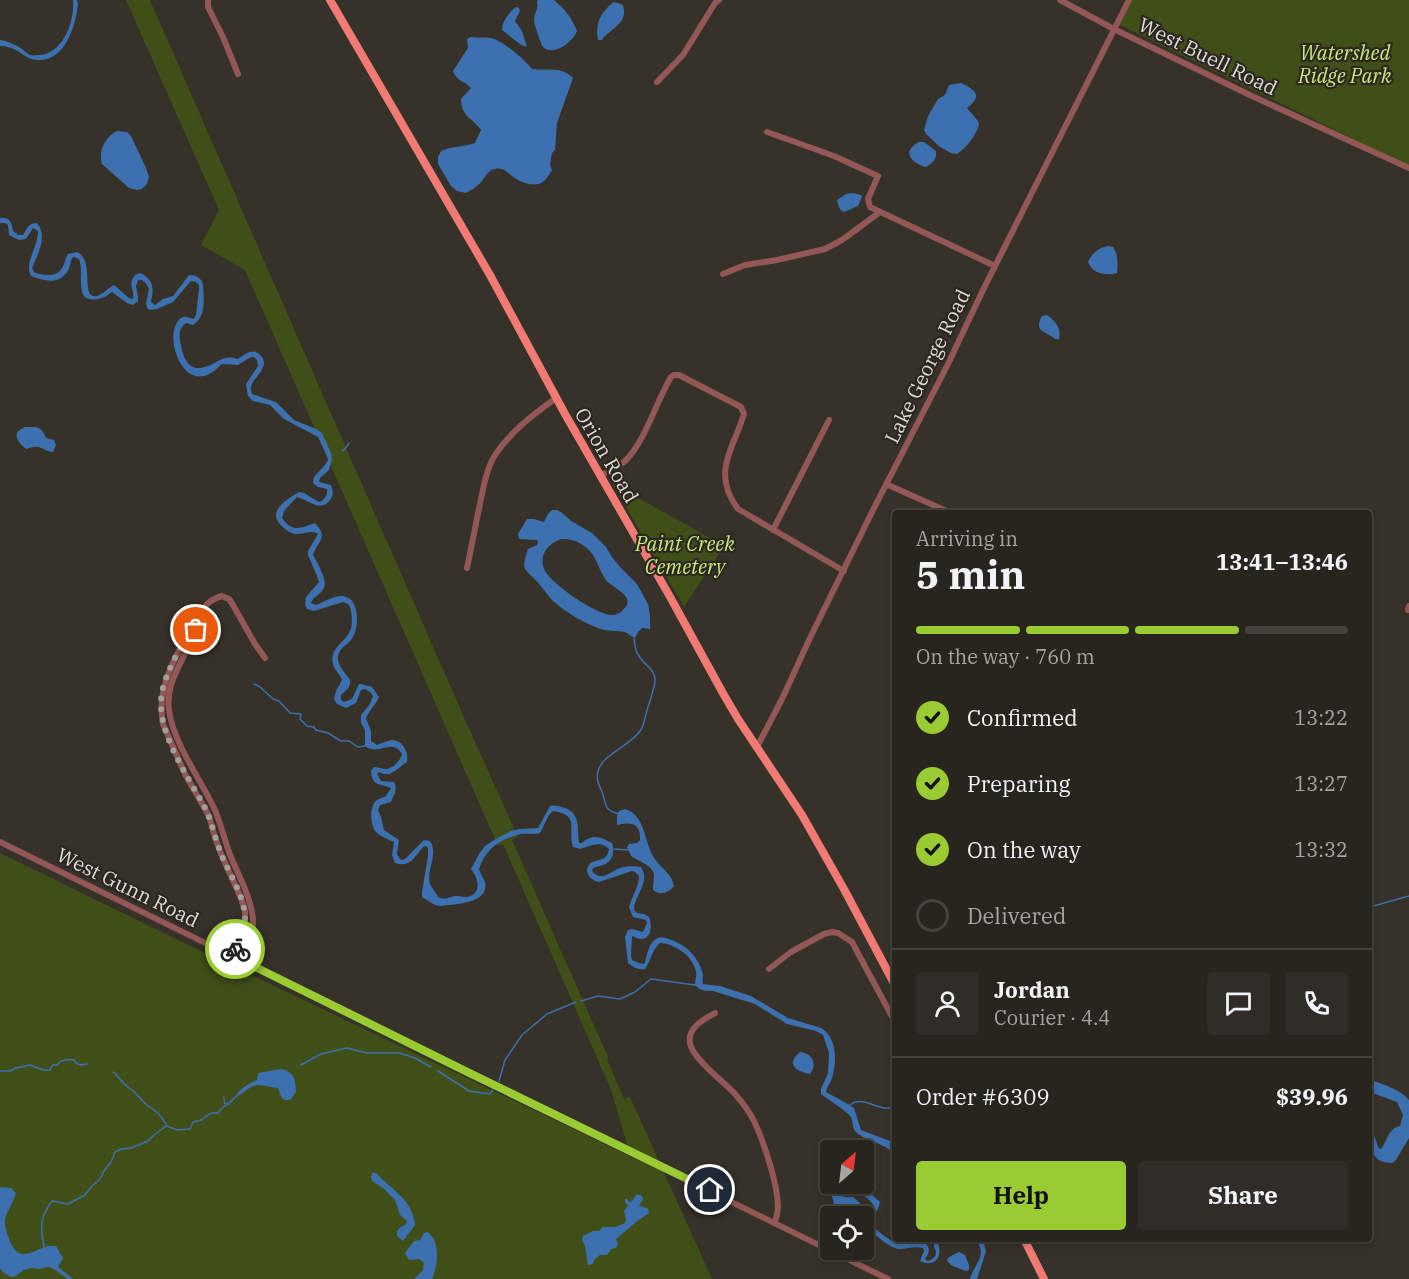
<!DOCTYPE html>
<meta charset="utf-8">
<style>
:root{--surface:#28251f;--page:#302d28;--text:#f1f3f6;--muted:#a5a5a4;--line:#44423d;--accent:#9bcb32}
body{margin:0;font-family:"IBM Plex Serif",serif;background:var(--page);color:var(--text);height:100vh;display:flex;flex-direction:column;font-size:22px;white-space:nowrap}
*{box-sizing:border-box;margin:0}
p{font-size:20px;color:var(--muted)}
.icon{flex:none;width:33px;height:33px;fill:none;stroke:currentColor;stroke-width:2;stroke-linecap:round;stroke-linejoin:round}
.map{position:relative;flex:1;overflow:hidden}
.panel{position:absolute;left:892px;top:510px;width:480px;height:732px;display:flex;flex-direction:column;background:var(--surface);border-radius:6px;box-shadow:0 3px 9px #0003,0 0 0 2px var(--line)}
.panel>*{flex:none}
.needle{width:39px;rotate:28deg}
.fabs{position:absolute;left:820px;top:1140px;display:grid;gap:12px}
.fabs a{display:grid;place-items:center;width:54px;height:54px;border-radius:6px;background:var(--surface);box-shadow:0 3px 9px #0003,0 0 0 2px var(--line);font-size:30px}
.pin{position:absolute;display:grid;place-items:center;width:51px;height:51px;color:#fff;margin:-26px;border:3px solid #fff;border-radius:50%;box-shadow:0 2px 6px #0007}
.courier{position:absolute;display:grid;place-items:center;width:60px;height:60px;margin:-30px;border:4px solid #9bcb32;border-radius:50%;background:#fff;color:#222;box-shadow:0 2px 8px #0007}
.head em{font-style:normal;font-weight:700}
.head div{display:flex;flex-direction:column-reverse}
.head{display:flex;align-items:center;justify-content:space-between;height:102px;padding:0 24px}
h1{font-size:39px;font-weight:700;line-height:45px}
.bar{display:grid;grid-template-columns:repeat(4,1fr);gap:9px 6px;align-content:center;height:72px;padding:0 24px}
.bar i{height:8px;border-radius:4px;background:var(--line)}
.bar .selected{background:var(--accent)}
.bar p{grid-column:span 4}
.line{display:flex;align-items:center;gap:15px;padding:0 24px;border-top:2px solid var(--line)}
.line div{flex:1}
.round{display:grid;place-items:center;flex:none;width:63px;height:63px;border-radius:6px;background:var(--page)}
ol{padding:0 24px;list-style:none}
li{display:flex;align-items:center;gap:18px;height:66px}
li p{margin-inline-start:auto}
li .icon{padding:6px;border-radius:50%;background:var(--accent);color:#111;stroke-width:4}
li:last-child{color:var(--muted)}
li i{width:33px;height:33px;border:3px solid var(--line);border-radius:50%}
.action{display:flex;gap:12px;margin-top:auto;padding:12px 24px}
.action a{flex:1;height:69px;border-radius:6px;background:var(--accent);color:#111;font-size:24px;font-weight:700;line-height:69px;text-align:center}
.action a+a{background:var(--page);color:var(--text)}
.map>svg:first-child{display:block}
</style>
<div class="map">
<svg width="1409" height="1279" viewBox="0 0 1409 1279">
<rect width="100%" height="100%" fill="#363129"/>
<!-- green -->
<g fill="#404f18">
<polygon points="126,0 150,0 466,722 518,837 512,840 608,1057 607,1059 624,1099 630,1097 712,1279 0,1279 0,853 176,939 636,1159 633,1153 629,1151 612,1093 602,1069 503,844 498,846 245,270 201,245 219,210"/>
<polygon points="1132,0 1409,0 1409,166 1120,25"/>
<polygon points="612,483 724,546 684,607"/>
</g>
<!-- water -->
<g fill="#3c70af" fill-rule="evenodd">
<path d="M 73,0 L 77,0 L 78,5 C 75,29 63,67 31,59 C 26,57 22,54 18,51 C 13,48 6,46 0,46 L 0,40 C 8,41 16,45 22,49 C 23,50 28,54 30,55 C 32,56 36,55 39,55 C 63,54 75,21 73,0 Z"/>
<path d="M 538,0 L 554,0 C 565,9 572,18 577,31 C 573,42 553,57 543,47 C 541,44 534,24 534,20 C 534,13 539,9 537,2 Z"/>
<path d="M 614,2 L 618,3 L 623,5 C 629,24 610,28 602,40 L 598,40 C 595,24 600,12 614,2 Z"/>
<path d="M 516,7 L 519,8 L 520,11 L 515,21 L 522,31 L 527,47 L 521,45 L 502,30 C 502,22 509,12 516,7 Z"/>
<path d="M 471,37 C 478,38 484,37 490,38 C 501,39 525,60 532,69 C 549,71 561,66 573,78 L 557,123 L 555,150 L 552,153 L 550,165 L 552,170 C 549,175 545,182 539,184 C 531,186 517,181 512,176 C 507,172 503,167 495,169 C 488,170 486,176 482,181 C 478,186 472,190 466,193 L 457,191 L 451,186 L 438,164 L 438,157 L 441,151 C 451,146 464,147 475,143 L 481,130 C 473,118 461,117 461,99 L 471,88 C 465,81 456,81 453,71 L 468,48 L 467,39 Z"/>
<path d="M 961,83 C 976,90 983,96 967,108 L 978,121 L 979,125 C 975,137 967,147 957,154 L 951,153 L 940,147 L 926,134 L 924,130 L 928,116 L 938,99 L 945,95 L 949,85 Z"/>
<path d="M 117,131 L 127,132 L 131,136 L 146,168 L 149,177 L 147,184 L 142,189 L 137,190 L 129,188 L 102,164 C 98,151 105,137 117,131 Z"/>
<path d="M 919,142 L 924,142 L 936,151 C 937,159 933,163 926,167 C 911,163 901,151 919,142 Z"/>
<path d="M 853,193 L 861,195 L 862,197 L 858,206 L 844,212 C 839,210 838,205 837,200 L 846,194 Z"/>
<path d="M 0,218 C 11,217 11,222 13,231 L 18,235 L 23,235 C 27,229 28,223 37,223 C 48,236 38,254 32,268 L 35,273 C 45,275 56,278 62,268 C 65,264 65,258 68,254 L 77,252 C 96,261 79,299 97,296 C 103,294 108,288 114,285 L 129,298 L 133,299 C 135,289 127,286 135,275 L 140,273 C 154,279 154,289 151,302 L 155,305 L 163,299 L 173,296 L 189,275 C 196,275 202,278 203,285 C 204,299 206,317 193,325 L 186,323 C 180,328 179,332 180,340 C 182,354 187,373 205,367 C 218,364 222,354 237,359 C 242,357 245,353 250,352 C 254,351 256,351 259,354 C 272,365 256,375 252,384 C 250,390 251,389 252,394 L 276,402 L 294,420 L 316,429 L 322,433 L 331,453 L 332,459 L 329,470 L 320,478 L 319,482 L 331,485 C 333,491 334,495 330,500 C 320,513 309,500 297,497 L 284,511 L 282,518 C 292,533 301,528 315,523 C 329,538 318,540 313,555 C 317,562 328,581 324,588 C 321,595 313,596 311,603 L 316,605 C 324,602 334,595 343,596 C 360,598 359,626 353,637 C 348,646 337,648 338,660 C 339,667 346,674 350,680 C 351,688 346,690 341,695 L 341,700 L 344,702 L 352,699 L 359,684 L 361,684 L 372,687 L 379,697 C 376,705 369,710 366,718 L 371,731 L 371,741 L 377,745 C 381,743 387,741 392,740 C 403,740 409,753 407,762 C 397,768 391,779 379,772 L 377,774 L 381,781 L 394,782 C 398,789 394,795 391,802 L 380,805 L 378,810 L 381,817 L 384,830 L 399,840 L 397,854 L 400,859 L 403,860 L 406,858 L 424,840 L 430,841 C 439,855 426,869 430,884 C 432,888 436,893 438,897 C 448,901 448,896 457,896 C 459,896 464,897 467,897 C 483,894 478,877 471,869 L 479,854 L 485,846 L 494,840 L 511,831 L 520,829 L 538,828 L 550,806 C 555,805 559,806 565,808 C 581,814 577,829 579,843 L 582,843 C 592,833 601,837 612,843 C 615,851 613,862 603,865 C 600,866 596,867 593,868 L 592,871 C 602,883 610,871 620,868 C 627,866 634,866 641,867 C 651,883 634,895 634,910 L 637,913 L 644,914 L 649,917 C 652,924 652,938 642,939 C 638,939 635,937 632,936 L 631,957 L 632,960 L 639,963 L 644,964 C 648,956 647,944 656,939 C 662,935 668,939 674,941 C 687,947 694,953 700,966 C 701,969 703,973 703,975 C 703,978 702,981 703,984 L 720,986 L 751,996 L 788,1018 L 821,1028 C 836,1037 837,1058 833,1074 C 832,1081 827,1086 826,1092 L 848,1104 L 854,1108 L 861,1130 L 890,1141 L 895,1145 L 895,1155 C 885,1142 865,1142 855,1131 C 852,1127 853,1121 851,1117 C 848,1112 826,1098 821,1094 L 821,1089 L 828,1073 L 829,1053 L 823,1035 L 816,1031 L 787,1024 L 755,1004 L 713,991 C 706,991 700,991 695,985 C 695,980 697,976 696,971 C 692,955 675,944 660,943 C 652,950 651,960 645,969 C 638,970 634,968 628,963 L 625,937 L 628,930 L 632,929 L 643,932 L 647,923 L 646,920 L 633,917 L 629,907 C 632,896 639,887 639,876 L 635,872 L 632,871 L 599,882 C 592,881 587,876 587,869 L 590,863 C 599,859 607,861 609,849 C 600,840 590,846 580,849 L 573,847 C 567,829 581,815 553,811 L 549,815 L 540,833 C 534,835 528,833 521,834 C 500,839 486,848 479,869 C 480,874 484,878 485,882 C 490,904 454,904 440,906 L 435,905 L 422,897 L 422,892 L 428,856 L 428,848 L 426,846 L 423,847 C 414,857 411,868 395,863 L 392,855 L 394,842 C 388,839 381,837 376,832 C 370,825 369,806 377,800 C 379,799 385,797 386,796 L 391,788 C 380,783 372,787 371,771 L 374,767 C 377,767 381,768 384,769 C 392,770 401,760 402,754 C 391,737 380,757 365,746 L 365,730 L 361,723 L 361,715 L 370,704 L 373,696 L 370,692 L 365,689 L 361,690 L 356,703 L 346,708 L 337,704 L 334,699 L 336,691 L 342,680 C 340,674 334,670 333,664 C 329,649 344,643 350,631 C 353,624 352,614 350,607 L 348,604 L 343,602 L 314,611 L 307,609 L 305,605 L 306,597 L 319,582 L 317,576 L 308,555 L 308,551 L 318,534 C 311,529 304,535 295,534 C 290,533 286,530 283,527 C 265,512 286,500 299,492 L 304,493 L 319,502 C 324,501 328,495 327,489 L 318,487 L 313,483 L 314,477 L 325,465 L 328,460 L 327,456 L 318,437 L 284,419 L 270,405 L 253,401 L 248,396 L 246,384 L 258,366 L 257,360 L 254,357 L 251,357 L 238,365 L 222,364 C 217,368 213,373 207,375 C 179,386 163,331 181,318 C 185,315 190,318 194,319 L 196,315 L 199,289 L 199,285 L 196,282 L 191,281 L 173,302 L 157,309 L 150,310 L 147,308 L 146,303 L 149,289 C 147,284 143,279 138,280 L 136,286 L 138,296 L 138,301 L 133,305 L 127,303 L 112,292 C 105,297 99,301 89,299 C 76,296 84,271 79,259 L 74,257 L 72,258 C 70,263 70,268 67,272 C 58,285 44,281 31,276 C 24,262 38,248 38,231 L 33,228 L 26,239 L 19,240 L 9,235 L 8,225 L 5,223 L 0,223 Z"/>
<path d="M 1108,246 L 1113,247 C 1118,254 1118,264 1117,273 C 1107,276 1092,274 1088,262 C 1092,253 1098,248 1108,246 Z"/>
<path d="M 1047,315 C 1055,320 1062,329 1059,339 L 1055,339 C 1046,331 1033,332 1042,316 Z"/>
<path d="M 25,427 C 37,427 41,425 46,438 L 54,440 L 56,445 L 53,452 C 47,452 44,448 38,447 C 33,446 31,448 26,449 C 18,442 10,433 25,427 Z"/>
<path d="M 552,510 L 557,510 L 561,512 L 571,521 L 592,533 L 606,547 L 612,557 L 621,568 L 637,584 L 648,604 L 650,615 L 650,629 L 642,628 L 638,632 L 635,638 C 632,637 630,635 627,633 C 620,630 611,632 604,630 C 587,625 563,611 551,599 C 547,594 543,589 539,584 C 525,567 520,573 528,549 L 537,545 L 538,542 L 537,540 L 519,539 L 518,534 L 527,519 L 534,519 L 544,522 L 548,514 ZM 561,539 C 573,538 587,545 593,555 C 598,563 600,572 606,580 C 613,589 638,596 623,610 C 618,615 613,616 606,614 C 591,610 558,588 548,575 C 536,560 545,545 561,539 Z"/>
<path d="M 625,809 C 645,815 644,840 653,856 C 659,867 672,873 674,886 C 668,893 660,896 653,890 C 653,885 654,879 654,874 C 652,865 638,861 631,856 L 627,847 L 629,844 L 637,843 L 640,840 C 641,822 630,822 617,825 L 617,817 L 619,811 Z"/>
<path d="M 800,1052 C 812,1053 818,1064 810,1074 C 796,1071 785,1065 800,1052 Z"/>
<path d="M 281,1069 C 294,1071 296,1081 296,1092 L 291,1099 C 281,1103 281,1095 278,1088 C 270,1088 261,1083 253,1086 C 246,1089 243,1095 236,1096 L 230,1105 L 224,1104 L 223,1095 L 225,1099 L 225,1103 L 230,1104 C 237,1092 244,1085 257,1080 L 258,1073 Z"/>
<path d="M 1370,1080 C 1383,1084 1400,1089 1409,1100 L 1409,1138 L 1396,1160 L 1392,1163 C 1368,1163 1369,1142 1370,1123 L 1378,1147 L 1380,1149 L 1382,1148 C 1387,1140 1389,1128 1400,1126 L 1403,1115 L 1397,1102 L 1370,1092 Z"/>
<path d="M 373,1172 L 377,1174 C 393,1191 413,1200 415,1225 L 403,1241 L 397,1236 C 396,1228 401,1228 406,1224 L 407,1221 L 400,1215 L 395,1200 L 383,1188 L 372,1181 L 371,1176 Z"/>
<path d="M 831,1184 L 849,1184 L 849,1188 L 843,1196 L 844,1197 L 853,1197 L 860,1203 L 860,1208 C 855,1217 847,1218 838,1216 L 831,1194 Z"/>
<path d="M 855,1184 L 860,1184 L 880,1202 L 878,1209 L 870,1220 C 871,1221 871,1223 871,1224 C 874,1229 894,1244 899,1244 C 908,1246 920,1236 927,1245 C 931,1250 928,1254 925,1259 L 928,1261 C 936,1258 938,1253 934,1247 L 934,1242 L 938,1239 L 944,1239 L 940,1240 L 938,1243 C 943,1257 935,1268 920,1261 L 924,1251 L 923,1248 C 913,1246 908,1249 899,1249 C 889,1248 875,1234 867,1228 L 866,1227 L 868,1215 L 874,1206 C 869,1197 858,1194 855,1184 Z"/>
<path d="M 0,1187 L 11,1188 L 16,1193 C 14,1202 7,1210 5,1220 C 4,1229 13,1256 24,1254 C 36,1253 44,1244 56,1246 L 63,1258 L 58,1267 L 73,1279 L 68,1279 L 52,1268 L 47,1267 L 40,1269 L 31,1268 L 24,1270 L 14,1277 C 7,1276 4,1274 0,1268 Z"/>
<path d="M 637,1194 L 642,1196 L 643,1199 L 639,1206 L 647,1208 L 649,1211 L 648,1214 C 637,1220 625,1232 616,1239 L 618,1244 L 616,1248 L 611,1249 L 607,1255 L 600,1255 L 594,1260 L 593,1264 L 588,1265 L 585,1246 L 582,1240 L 583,1236 L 593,1231 L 599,1231 L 603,1227 L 615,1227 L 625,1223 L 626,1220 L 624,1211 L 628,1206 L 625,1202 L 625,1199 L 627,1199 L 629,1202 L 632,1201 Z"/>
<path d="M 428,1232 C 441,1244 438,1265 432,1279 L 414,1279 L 423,1270 L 424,1263 L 419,1259 L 409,1260 L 405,1253 L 414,1241 L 420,1240 L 424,1233 Z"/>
<path d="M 975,1239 L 983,1239 L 986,1251 L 977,1279 L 970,1279 C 974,1264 989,1255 975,1239 Z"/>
<path d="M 959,1252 L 965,1255 L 969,1265 L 969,1270 L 966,1271 C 959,1268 950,1267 947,1260 L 949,1257 Z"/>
</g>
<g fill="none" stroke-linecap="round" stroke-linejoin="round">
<!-- stream -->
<g stroke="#3c70af" stroke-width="1.5">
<polyline points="342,451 345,449 349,443"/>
<polyline points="254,684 260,687 273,699 279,701 290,713 301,714 300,719 307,726 314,727 316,730 328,733 341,741 349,741 358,747 365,746"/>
<path d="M 619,814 C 605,810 607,808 603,795 C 602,790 599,786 598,782 C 592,756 628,749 640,731 C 644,726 644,720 646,714 C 649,703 653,693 655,682 C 656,669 645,666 639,656 C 635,651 635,645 634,638"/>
<polyline points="614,849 628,850"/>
<polyline points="1370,907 1409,896"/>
<polyline points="581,1001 598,996 620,999 635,992 651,979 695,985"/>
<polyline points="301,1065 321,1054 347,1048 367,1053 399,1053 415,1058 431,1067"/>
<path d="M 0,1071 L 10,1071 L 16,1068 L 30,1065 L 43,1070 L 50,1070 L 53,1065 L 57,1065 C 60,1060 69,1059 74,1060 L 76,1063 L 80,1065 L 87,1064"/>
<polyline points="438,1071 469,1091 490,1094 493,1090"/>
<path d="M 113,1072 L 116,1074 C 121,1081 127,1087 133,1091 C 138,1095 142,1101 147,1105 C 157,1112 161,1115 167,1126 L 177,1130 L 190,1129 L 193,1122 C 196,1121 199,1121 201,1120 C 209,1115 208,1112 218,1113 L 221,1109 L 238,1095"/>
<polyline points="499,1081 505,1060 522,1035 547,1014 576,1002"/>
<path d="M 850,1105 C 864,1094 877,1113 896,1107"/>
<path d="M 44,1247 C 40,1227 40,1217 52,1201 L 68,1204 L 85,1195 L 91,1187 L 100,1179 L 104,1171 L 111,1162 L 115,1152 L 121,1149 L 131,1148 L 148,1141 L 154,1135 L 166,1126"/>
</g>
<!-- minor -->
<g stroke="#935855" stroke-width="6">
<polyline points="208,0 208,7 223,37 238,74"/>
<polyline points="1060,0 1114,29 1254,97 1409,168"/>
<polyline points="657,82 683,55 715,3 719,0"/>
<polyline points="767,132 834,156 878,176 868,199 870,207 995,266"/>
<polyline points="723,274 745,265 777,260 825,249 842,240 880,212"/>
<path d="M 600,476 C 608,471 618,467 625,461 C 645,442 656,402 671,377 L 674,375 L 679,375 L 741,407 L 744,414 C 733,450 711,473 738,509 L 844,571"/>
<polyline points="886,484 951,513"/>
<polyline points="773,530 829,420"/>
<path d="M 467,568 C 472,545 476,522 481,499 C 484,484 487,468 495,455 C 511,431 534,414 556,398"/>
<polyline points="1408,610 1409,606"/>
<path d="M 197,620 C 193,651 164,677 169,710 C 173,742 199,777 213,806 C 221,822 224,840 231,857 C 244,889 271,930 235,957 L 235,949 L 245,926 L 245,911 L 241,898 L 221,854 L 214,834 L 209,816 L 185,774 L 163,724 C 156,687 175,659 191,627 Z"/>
<path d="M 197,620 C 203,607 208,600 222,596 L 229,599 L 233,605 L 255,644 L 265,658"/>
<polyline points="757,747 782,699 810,638 873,510 948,364 983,290 1129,0"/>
<polyline points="0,842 888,1279"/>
<polyline points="769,969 791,952 824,934 832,932 838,933 852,942 896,1024"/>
<path d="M 715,1013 C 704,1019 687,1028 690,1043 C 692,1058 724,1082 735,1094 C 742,1102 749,1111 754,1121 C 763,1140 782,1194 777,1214 C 777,1217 775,1220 774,1223"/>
</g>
<!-- major -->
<g stroke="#f27a75" stroke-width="8">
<polyline points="330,0 490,275 565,414 669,595 724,695 738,719 802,815 845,891 896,987"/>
<polyline points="1024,1239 1044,1279"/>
</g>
</g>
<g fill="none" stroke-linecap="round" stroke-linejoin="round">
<!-- done -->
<path stroke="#a39f99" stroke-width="6" stroke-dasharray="0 10.8" d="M 196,630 L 197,620 L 191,627 C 181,648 163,675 161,699 C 159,736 186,773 203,804 C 211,818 214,835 220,851 C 228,873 245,895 245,919 C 245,930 239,939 235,949"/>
<!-- route -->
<path stroke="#9bcb32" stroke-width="8" d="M 235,949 L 235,957 C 393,1036 551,1113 710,1190"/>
</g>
<g text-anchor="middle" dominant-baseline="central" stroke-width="4.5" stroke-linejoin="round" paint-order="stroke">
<!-- park labels -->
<g font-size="20" font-style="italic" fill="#c7e978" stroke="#2c2720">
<text x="1345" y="52">Watershed<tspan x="1345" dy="23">Ridge Park</tspan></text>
<text x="685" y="543">Paint Creek<tspan x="685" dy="23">Cemetery</tspan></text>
</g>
<!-- street labels -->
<g font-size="20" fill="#dedad6" stroke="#2c2720">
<text transform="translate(1208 56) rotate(26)">West Buell Road</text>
<text transform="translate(927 366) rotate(-64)">Lake George Road</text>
<text transform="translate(607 455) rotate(60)">Orion Road</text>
<text transform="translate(128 887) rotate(26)">West Gunn Road</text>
</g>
</g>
</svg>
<div class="fabs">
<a><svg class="needle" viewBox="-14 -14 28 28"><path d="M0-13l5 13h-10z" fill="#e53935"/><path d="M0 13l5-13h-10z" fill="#a5a5a4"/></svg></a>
<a><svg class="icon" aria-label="locate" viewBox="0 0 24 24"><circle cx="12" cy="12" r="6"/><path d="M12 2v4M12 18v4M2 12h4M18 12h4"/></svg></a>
</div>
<div class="pin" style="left:196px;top:630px;background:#ea580c"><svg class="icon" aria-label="bag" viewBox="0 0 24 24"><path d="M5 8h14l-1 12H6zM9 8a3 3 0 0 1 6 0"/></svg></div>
<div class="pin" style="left:710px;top:1190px;background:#1f2937"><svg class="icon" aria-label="home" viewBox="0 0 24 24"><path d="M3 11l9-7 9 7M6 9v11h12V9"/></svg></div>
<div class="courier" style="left:235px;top:949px"><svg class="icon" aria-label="bike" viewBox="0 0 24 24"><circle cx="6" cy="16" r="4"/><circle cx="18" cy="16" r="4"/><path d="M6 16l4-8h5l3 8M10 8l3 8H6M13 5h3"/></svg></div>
<section class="panel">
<div class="head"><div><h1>5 min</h1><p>Arriving in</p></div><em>13:41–13:46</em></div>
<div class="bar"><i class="selected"></i><i class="selected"></i><i class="selected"></i><i></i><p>On the way · 760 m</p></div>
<ol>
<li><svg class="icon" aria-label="check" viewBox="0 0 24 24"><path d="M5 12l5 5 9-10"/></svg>Confirmed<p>13:22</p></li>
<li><svg class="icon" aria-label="check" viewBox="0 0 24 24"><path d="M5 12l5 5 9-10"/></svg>Preparing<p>13:27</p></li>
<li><svg class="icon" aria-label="check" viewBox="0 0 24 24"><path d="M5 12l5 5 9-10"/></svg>On the way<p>13:32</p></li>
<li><i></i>Delivered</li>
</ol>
<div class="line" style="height:108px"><a class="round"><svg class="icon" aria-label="person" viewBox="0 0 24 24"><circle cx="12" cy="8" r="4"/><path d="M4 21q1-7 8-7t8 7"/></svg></a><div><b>Jordan</b><p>Courier · 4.4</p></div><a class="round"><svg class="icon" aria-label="chat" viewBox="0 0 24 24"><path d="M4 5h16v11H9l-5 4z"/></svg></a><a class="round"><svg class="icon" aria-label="phone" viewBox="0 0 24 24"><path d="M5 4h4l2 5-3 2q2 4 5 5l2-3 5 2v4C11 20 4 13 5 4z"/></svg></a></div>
<div class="line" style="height:78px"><div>Order #6309</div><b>$39.96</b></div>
<div class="action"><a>Help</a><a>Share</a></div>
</section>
</div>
